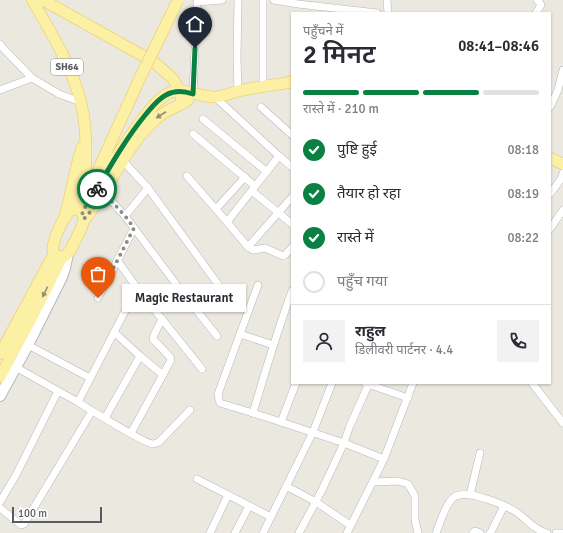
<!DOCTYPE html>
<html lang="hi">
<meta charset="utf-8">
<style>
:root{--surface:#fff;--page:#f2f2f3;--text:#2b2b33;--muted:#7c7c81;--line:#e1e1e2;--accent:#0b8043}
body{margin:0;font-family:Signika,"Noto Sans Devanagari",sans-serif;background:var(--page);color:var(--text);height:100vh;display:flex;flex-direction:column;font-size:15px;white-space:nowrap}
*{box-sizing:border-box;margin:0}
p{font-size:13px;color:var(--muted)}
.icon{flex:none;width:22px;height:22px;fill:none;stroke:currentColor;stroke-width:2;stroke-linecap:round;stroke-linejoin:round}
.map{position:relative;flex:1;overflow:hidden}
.drawer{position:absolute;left:291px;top:12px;width:260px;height:372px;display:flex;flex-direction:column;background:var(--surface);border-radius:0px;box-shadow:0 1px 3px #0004}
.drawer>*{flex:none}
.scale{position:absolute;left:12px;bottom:10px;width:90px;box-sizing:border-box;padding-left:4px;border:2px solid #585b60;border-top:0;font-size:11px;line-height:14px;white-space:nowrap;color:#585b60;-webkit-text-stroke:3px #fff;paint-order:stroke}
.pin{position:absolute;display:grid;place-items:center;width:34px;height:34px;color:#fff;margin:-41px -17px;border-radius:50% 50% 50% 0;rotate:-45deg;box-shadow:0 0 4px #0007}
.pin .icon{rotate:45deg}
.courier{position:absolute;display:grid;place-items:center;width:40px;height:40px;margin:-20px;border:3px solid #0b8043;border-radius:50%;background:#fff;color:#222;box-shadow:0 1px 5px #0007}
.bubble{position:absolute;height:28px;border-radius:0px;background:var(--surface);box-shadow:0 1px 3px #0004;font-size:13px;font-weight:600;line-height:28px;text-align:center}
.overview em{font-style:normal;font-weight:600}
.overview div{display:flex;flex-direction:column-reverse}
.overview{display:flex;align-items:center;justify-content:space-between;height:68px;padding:0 12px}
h1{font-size:26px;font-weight:600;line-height:30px}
.bar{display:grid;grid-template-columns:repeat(4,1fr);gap:6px 4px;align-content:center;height:48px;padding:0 12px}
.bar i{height:5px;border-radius:3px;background:var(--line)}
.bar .current{background:var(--accent)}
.bar p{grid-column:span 4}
.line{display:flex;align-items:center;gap:10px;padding:0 12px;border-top:1px solid var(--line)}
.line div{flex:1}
.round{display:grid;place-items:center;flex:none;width:42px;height:42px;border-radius:0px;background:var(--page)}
ol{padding:0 12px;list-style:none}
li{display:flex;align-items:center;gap:12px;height:44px}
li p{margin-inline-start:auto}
li .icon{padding:4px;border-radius:50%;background:var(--accent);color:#fff;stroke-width:4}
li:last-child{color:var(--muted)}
li i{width:22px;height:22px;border:2px solid var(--line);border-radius:50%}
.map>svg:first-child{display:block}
</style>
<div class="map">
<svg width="563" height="533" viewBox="0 0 563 533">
<rect width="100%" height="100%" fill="#ebe9df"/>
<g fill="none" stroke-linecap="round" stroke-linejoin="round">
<defs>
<g id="street">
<polyline points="238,0 237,57 238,91"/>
<polyline points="263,0 263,86"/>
<polyline points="274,0 298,4 377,13"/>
<polyline points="387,0 388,13"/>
<polyline points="536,13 541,5 540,3 537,0"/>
<polyline points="0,44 2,47 32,78 59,94 81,102"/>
<polyline points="0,90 32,78"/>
<polyline points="193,94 197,2 222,0"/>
<polyline points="215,97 279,156 292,167"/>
<polyline points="261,107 292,135"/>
<polyline points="550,107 558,90 563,70"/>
<polyline points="203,119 267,172"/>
<polyline points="193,134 255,186"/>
<polyline points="279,156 227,222 248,247 253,250 265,248 283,256 285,255 292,247"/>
<polyline points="123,161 148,188 228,298"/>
<polyline points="187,176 227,222"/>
<polyline points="252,191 292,224"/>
<polyline points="104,193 125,216 182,292 217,336"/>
<polyline points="550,194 561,179 563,173"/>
<polyline points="216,209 245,177"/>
<polyline points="125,216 148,188"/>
<polyline points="550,229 563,210"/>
<polyline points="248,247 292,197"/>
<polyline points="117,260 137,288 202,369"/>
<path d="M 292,291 C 277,331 265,372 253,413 L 281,422 L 296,383"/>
<polyline points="98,298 134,228"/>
<polyline points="114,332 140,356"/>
<polyline points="240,334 273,345"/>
<polyline points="28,345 90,378"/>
<polyline points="365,383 408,398"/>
<polyline points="532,383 563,423"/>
<polyline points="78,402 137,288"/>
<path d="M 92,411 C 102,416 145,444 153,444 C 155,444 158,442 159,442 L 190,410"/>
<polyline points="253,413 220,403 219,400 218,394 258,285"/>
<polyline points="105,418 140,356 163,375"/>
<polyline points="281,422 344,443 384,459"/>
<polyline points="131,433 171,360 170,357 153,339 154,335 162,319"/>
<polyline points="197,479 271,517"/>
<polyline points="373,482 398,481 408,484 415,496 415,520 418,533"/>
<polyline points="286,486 316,502 350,525"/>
<polyline points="470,495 480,453"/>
<polyline points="0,502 16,475 58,391 12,365"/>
<polyline points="0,508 21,525 24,524 92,411 78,402 58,391"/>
<polyline points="210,533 228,495"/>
<polyline points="235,533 249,506"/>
<polyline points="263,533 313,432 332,383"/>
<polyline points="299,533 322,490 344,443 349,428 369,383"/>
<polyline points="347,533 384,459 413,383"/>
<path d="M 436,533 C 440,523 445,505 453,498 C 465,487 508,506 519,514 C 527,520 536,531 547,533"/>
<polyline points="473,533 475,531 480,533"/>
<polyline points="490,533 491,532 504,506"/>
<polyline points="556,533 563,533"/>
</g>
<polyline id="secondary" points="0,396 28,345 62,277 65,268 68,254"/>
<g id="primary">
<path d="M 32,0 C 50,30 73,69 81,103 C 85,119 86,135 86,152 C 86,160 86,168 84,176 C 83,187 79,198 76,209"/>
<polyline points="43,0 154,62 173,79 180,91 182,104"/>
<polyline points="550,158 563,164"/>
<polyline points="89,190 140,78"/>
<path d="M 76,209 L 82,212 L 84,217 L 82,227 L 70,251 L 65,256 L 62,257 L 57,256 L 54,254 C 53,250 52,251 53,247 C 54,239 63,216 70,211 C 72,210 74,210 76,209 Z"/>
<path d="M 82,212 C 102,180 121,146 145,116 C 151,108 158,99 167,94 C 182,86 199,97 214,97 C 222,97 231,93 238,91 C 256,87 274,85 292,82"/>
<polyline points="65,217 77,165 82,147"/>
<path d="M 85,219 C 111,188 125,146 156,119 C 165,110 178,107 188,100"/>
<polyline points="0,354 54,254"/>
<polyline points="0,377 35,311 62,257"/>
</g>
</defs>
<!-- street casing -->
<use href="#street" stroke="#b5b7bc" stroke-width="8"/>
<!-- secondary casing -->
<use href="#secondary" stroke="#b5b8be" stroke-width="12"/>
<!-- primary casing -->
<use href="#primary" stroke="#ebc658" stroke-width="12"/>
<!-- street -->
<use href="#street" stroke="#fff" stroke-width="7"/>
<!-- secondary -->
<use href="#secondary" stroke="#fff" stroke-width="10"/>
<!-- primary -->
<use href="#primary" stroke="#fbf0a4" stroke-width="11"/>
<defs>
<polyline id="primary-bridge" points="140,78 178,0"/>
</defs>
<!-- primary-bridge casing -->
<use href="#primary-bridge" stroke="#ebc658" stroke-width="12" stroke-linecap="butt"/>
<!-- primary-bridge -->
<use href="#primary-bridge" stroke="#fbf0a4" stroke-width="11"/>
</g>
<!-- one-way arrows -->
<defs><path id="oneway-solid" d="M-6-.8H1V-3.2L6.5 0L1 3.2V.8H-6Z"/></defs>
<g fill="#918f78">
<use href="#oneway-solid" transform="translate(161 115) rotate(147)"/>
<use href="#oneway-solid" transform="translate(45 292) rotate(116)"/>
</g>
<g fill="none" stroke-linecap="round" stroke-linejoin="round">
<!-- done -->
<polyline stroke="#8b8d8c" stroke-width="4" stroke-dasharray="0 7.2" points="97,189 82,212 84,217 84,219 96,205 104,193 125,216 134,228 98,298"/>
<!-- route -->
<path stroke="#0b8043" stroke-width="5" d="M 97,189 C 112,163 127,137 146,114 C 152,107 158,99 166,95 C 175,90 184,91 193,94 L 195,48"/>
</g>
<g text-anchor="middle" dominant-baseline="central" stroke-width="4" stroke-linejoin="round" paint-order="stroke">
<!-- shield labels -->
<rect fill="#fff" stroke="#8a8c90" stroke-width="1" x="51" y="59" width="32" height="16" rx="3"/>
<g font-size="10" font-weight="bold" fill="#585b60">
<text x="67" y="67">SH64</text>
</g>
</g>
</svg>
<div class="scale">100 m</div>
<div class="pin" style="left:98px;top:298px;background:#ea580c"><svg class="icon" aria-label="bag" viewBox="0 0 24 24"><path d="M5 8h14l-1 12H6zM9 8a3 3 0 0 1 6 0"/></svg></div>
<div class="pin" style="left:195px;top:48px;background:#1f2937"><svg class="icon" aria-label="home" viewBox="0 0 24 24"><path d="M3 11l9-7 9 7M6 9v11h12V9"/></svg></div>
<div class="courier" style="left:97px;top:189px"><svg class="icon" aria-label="bike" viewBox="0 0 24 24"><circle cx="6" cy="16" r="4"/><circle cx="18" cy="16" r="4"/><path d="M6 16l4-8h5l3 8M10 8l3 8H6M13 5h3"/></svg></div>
<div class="bubble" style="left:122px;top:284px;width:124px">Magic Restaurant</div>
<section class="drawer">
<div class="overview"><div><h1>2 मिनट</h1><p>पहुँचने में</p></div><em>08:41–08:46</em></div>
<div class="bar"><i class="current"></i><i class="current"></i><i class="current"></i><i></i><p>रास्ते में · 210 m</p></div>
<ol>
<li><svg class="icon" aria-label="check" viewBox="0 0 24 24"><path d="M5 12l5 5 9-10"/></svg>पुष्टि हुई<p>08:18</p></li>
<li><svg class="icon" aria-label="check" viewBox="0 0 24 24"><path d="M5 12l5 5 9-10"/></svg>तैयार हो रहा<p>08:19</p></li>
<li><svg class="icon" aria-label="check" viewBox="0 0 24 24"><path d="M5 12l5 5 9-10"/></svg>रास्ते में<p>08:22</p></li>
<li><i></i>पहुँच गया</li>
</ol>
<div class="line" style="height:72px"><a class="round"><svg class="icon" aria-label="person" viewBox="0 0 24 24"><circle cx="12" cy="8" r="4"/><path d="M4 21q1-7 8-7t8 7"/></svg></a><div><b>राहुल</b><p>डिलीवरी पार्टनर · 4.4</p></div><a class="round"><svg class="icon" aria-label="phone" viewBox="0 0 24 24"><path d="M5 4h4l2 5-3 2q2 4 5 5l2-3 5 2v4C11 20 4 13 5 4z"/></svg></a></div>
</section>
</div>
